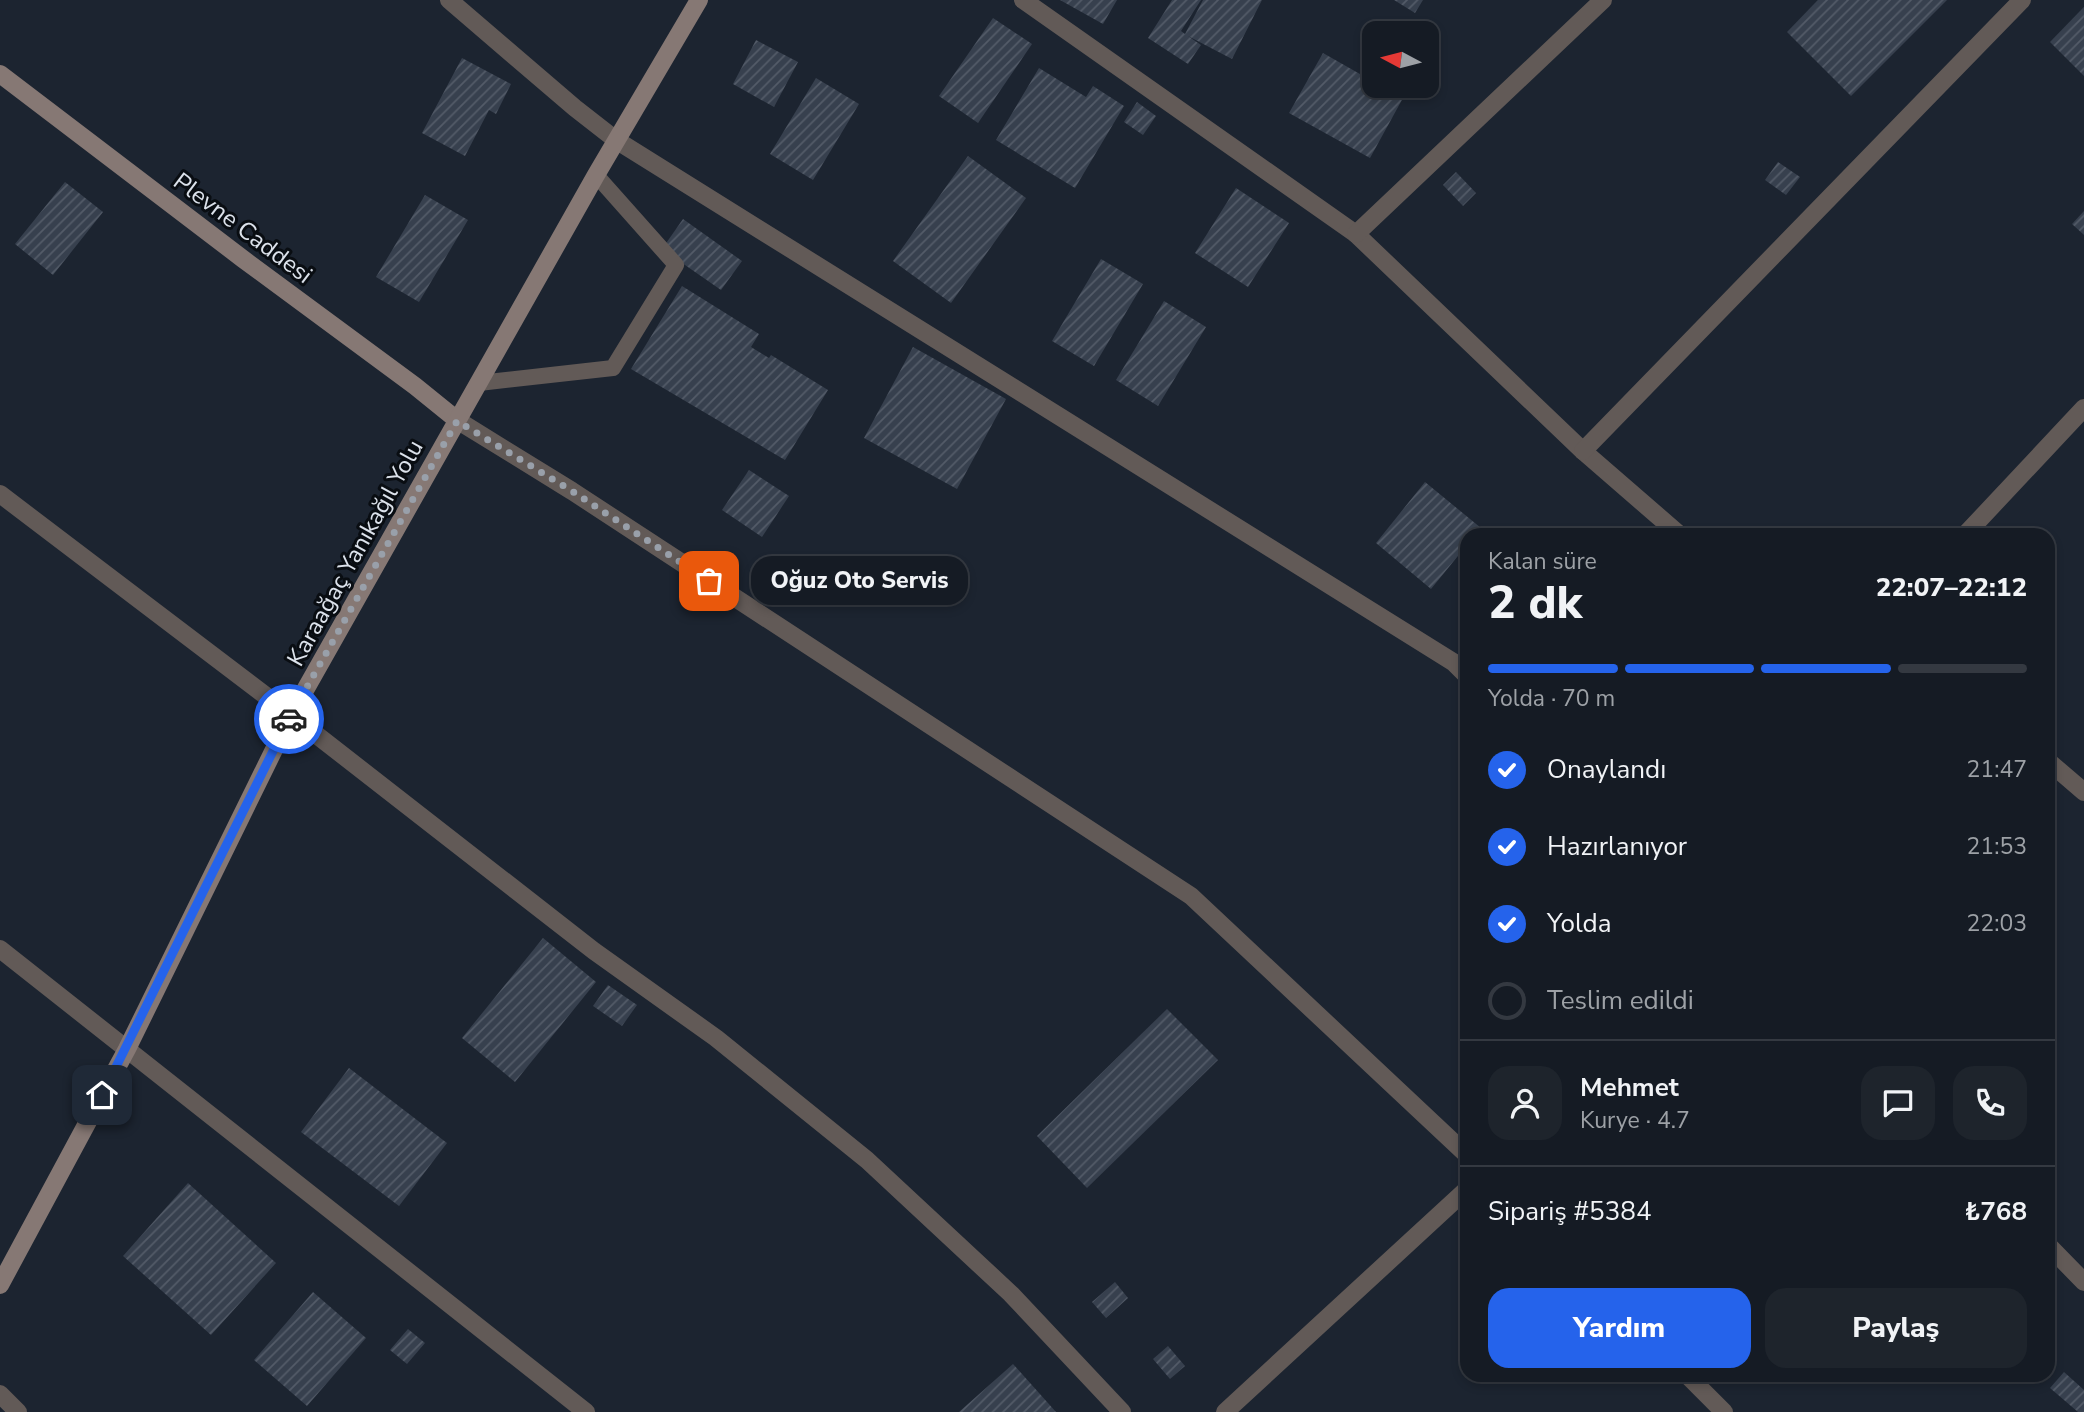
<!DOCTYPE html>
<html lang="tr">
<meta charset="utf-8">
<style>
:root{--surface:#151b24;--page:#1e242c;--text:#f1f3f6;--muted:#9da1a6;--line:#343941;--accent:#2563eb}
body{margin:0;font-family:"Nunito Sans",sans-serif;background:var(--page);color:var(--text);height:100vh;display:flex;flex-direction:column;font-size:26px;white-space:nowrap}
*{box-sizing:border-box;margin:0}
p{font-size:23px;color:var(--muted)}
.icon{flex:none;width:38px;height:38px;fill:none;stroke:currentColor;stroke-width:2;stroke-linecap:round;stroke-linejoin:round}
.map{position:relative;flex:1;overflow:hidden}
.side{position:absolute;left:1460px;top:528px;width:595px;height:854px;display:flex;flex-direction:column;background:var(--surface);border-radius:21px;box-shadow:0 4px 10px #0003,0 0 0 2px var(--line)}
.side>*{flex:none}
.needle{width:46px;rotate:277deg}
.controls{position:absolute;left:1362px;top:21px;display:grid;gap:14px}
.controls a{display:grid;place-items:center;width:77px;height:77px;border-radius:14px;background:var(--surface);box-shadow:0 4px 10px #0003,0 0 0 2px var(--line);font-size:35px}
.pin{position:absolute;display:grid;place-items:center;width:60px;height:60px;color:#fff;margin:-30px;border-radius:14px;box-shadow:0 4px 10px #0006}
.courier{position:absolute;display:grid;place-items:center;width:70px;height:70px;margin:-35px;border:5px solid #2563eb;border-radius:50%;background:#fff;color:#222;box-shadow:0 2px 9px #0007}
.bubble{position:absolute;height:49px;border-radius:21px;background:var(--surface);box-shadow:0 4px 10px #0003,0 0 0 2px var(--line);font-size:23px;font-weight:800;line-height:49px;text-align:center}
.head em{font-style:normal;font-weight:800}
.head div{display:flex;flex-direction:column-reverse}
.head{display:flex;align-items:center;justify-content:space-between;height:119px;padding:0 28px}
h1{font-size:46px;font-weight:800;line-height:52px}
.bar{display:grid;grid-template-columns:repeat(4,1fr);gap:10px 7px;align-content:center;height:84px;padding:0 28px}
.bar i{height:9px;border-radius:5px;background:var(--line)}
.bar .on{background:var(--accent)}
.bar p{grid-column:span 4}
.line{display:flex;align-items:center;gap:18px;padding:0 28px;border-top:2px solid var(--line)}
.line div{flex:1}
.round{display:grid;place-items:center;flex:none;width:74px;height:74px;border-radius:21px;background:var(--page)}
ol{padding:0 28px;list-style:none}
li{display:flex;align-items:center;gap:21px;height:77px}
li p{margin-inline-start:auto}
li .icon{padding:7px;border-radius:50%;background:var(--accent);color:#fff;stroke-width:4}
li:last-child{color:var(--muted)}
li i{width:38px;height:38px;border:4px solid var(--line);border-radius:50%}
.action{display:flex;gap:14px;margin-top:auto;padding:14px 28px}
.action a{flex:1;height:80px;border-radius:21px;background:var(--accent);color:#fff;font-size:28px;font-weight:800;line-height:80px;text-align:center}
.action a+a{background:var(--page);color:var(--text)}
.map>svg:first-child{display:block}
</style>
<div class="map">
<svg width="2084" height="1412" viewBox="0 0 2084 1412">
<defs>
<pattern id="building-hatch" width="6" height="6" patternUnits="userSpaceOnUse" patternTransform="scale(1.75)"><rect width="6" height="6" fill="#37404e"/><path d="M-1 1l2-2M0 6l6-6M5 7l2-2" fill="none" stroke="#535b68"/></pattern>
</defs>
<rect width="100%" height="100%" fill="#1c2430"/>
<!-- building -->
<g fill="url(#building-hatch)">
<polygon points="1060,0 1117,0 1103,24"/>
<polygon points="1172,0 1201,0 1181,31 1185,34 1203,0 1262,0 1232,59 1188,36 1201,45 1188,64 1148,38"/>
<polygon points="1394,0 1423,0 1415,13"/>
<polygon points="1818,0 1947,0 1851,96 1787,32"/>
<polygon points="2084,7 2084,76 2050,42"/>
<polygon points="993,18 1032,44 978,123 939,96"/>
<polygon points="756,40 798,62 774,107 733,84"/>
<polygon points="1323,53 1374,82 1374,86 1381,86 1403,98 1370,158 1289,113"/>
<polygon points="462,58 511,84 496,114 489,110 465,156 422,133"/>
<polygon points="1039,68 1086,97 1093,86 1124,106 1075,188 996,140"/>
<polygon points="816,78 859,104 813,180 770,154"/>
<polygon points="1137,102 1156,116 1143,135 1124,122"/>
<polygon points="968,156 1026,198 951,303 893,261"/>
<polygon points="1778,162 1800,177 1786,195 1765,180"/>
<polygon points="1456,172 1476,193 1463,206 1443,185"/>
<polygon points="65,182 103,212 53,275 15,244"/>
<polygon points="1236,188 1289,223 1248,287 1195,253"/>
<polygon points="425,195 468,220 419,302 376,277"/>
<polygon points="2084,211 2084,235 2072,224"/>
<polygon points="683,219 742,261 721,290 662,249"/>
<polygon points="1101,259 1143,284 1094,366 1052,341"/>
<polygon points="682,286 759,334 751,347 769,358 771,355 828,390 785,460 631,369"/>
<polygon points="1164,301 1206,327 1158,406 1116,380"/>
<polygon points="913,347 1006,399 957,489 864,438"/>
<polygon points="749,470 789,496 762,537 722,510"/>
<polygon points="1425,482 1481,528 1475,536 1466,536 1466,546 1431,589 1376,543"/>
<polygon points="543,938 596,982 515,1082 462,1038"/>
<polygon points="608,985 637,1005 622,1026 593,1006"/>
<polygon points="1167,1009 1218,1060 1087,1188 1037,1136"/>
<polygon points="349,1068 447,1143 399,1206 301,1132"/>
<polygon points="188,1183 276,1263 211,1335 123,1256"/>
<polygon points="1115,1282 1128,1298 1106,1318 1092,1302"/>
<polygon points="313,1292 366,1338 307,1406 254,1360"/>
<polygon points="408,1329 425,1343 407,1364 390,1350"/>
<polygon points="1168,1346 1185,1366 1170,1379 1153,1359"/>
<polygon points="1013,1364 1056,1412 959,1412"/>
<polygon points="2064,1372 2084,1390 2084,1412 2078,1412 2050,1388"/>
</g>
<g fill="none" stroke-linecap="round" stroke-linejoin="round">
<!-- lane -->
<polyline stroke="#625a57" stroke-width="16" points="479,383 613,368 676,265 596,175"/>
<!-- street -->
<g stroke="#625a57" stroke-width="18">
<polyline points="449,0 575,108 616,140 1453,662 1466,675"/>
<polyline points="1023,0 1356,234 1583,451 1681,536"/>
<polyline points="1356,234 1603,0"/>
<polyline points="457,420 572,491 1191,896 1466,1154"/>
<polyline points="1583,451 2022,0"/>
<polyline points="0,494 291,715 594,951 716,1038 867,1160 1011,1294 1122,1412"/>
<polyline points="1964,536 2084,408"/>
<polyline points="2048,761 2084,792"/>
<polyline points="0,949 586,1412"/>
<polyline points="2048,1245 2084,1282"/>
<polyline points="1688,1376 1724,1412"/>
<polyline points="0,1394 18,1412"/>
<polyline points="1225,1412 1466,1190"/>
</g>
<!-- secondary -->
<g stroke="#867874" stroke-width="18">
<polyline points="0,74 243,259 415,386 457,420"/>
<polyline points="0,1285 127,1049 291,715 596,175 699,0"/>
</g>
</g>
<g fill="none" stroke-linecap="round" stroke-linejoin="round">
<!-- done -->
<polyline stroke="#99a0aa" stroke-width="7" stroke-dasharray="0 12.6" points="289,719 457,421 572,491 709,581"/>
<!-- route -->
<polyline stroke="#2563eb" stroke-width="9" points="102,1095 289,719"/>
</g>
<g text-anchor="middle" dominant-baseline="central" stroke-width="6" stroke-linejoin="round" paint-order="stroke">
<!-- street labels -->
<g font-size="24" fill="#dce2eb" stroke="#090d12">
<text transform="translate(243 228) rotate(37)">Plevne Caddesi</text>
<text transform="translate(355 553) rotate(-61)">Karaağaç Yanıkağıl Yolu</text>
</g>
</g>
</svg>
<div class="controls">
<a><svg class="needle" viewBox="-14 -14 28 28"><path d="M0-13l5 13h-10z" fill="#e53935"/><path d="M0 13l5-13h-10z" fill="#9da1a6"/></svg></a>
</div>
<div class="pin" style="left:709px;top:581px;background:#ea580c"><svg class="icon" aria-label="bag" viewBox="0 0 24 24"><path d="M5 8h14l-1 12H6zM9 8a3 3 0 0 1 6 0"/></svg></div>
<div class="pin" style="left:102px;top:1095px;background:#1f2937"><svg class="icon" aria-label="home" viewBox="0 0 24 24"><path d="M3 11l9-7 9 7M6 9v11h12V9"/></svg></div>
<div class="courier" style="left:289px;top:719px"><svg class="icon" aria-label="car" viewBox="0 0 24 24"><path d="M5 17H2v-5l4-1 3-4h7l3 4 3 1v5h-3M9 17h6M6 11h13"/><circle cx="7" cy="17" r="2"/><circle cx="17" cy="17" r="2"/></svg></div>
<div class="bubble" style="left:751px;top:556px;width:217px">Oğuz Oto Servis</div>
<section class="side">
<div class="head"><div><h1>2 dk</h1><p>Kalan süre</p></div><em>22:07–22:12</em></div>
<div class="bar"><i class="on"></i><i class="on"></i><i class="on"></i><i></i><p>Yolda · 70 m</p></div>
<ol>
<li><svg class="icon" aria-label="check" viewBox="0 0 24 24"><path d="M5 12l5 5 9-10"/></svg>Onaylandı<p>21:47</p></li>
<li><svg class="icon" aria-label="check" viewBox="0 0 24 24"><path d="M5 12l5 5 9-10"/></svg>Hazırlanıyor<p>21:53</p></li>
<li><svg class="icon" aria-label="check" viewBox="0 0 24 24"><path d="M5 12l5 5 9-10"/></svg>Yolda<p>22:03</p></li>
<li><i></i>Teslim edildi</li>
</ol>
<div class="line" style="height:126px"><a class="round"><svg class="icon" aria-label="person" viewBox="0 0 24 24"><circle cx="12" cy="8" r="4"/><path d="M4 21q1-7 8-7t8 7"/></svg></a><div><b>Mehmet</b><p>Kurye · 4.7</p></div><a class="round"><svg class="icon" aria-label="chat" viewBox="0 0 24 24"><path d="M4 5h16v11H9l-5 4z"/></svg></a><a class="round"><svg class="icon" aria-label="phone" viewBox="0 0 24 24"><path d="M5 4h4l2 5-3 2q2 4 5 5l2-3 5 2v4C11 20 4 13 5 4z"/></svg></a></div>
<div class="line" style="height:91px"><div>Sipariş #5384</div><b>₺768</b></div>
<div class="action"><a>Yardım</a><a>Paylaş</a></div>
</section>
</div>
